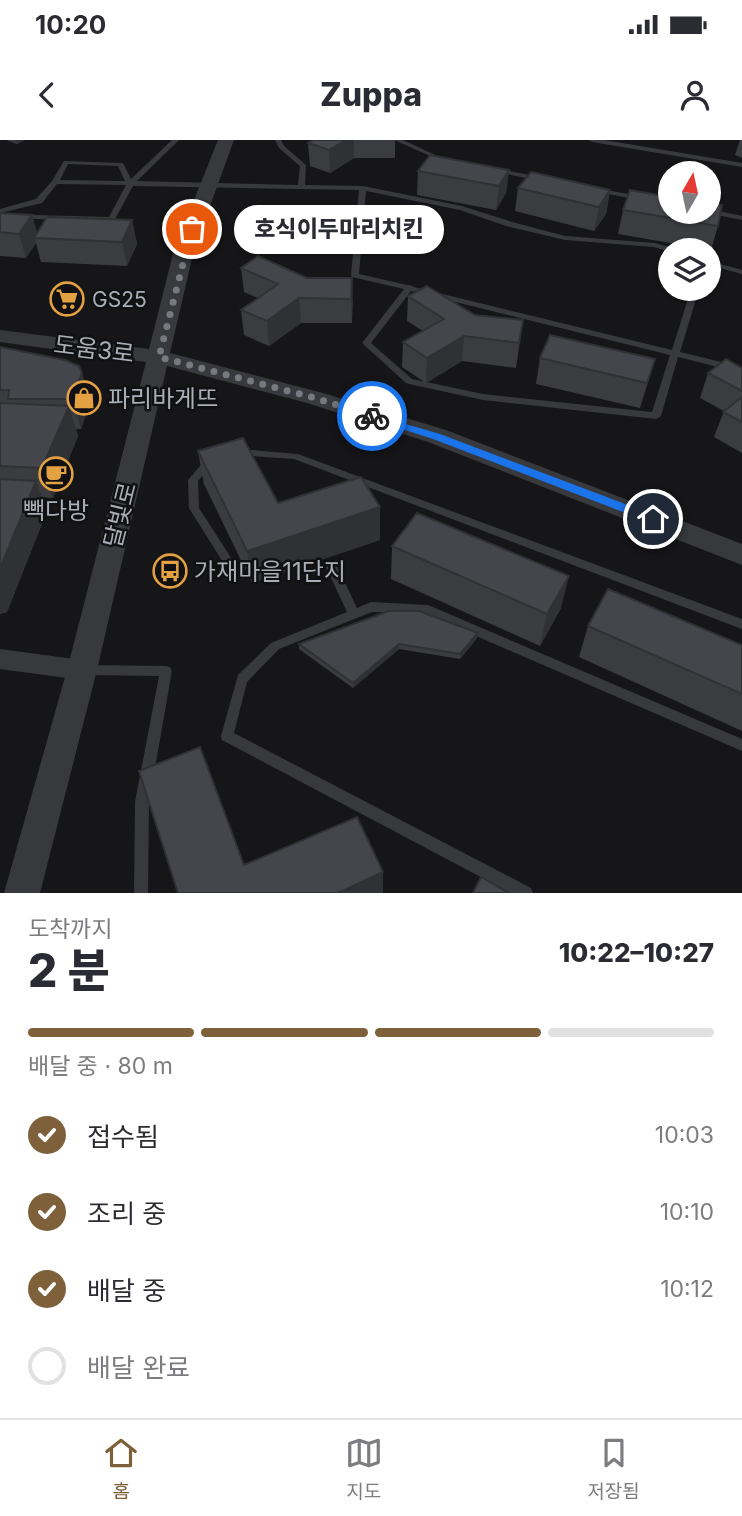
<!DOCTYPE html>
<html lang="ko">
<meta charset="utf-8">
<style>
:root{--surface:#fff;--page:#f7f7f7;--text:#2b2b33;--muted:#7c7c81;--line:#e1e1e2;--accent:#7e603a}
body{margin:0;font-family:Inter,"Noto Sans KR",sans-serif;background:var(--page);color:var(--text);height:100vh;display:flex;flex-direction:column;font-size:26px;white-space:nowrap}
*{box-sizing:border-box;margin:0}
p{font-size:23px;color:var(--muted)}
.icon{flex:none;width:38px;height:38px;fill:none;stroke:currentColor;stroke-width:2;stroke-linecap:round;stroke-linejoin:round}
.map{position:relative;height:753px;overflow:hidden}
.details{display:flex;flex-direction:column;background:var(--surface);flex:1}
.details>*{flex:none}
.needle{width:46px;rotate:9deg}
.buttons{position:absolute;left:658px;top:21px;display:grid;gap:14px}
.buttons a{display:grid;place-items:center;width:63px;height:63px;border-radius:50%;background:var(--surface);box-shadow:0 2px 5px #0004;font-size:35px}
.pin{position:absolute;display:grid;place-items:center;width:60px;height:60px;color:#fff;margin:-30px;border:4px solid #fff;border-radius:50%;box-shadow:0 2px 7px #0007}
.courier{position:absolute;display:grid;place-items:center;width:70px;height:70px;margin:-35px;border:5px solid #1a73e8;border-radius:50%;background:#fff;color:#222;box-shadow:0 2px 9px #0007}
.bubble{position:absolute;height:49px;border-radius:24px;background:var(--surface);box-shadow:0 2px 5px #0004;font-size:23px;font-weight:800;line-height:49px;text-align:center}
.summary em{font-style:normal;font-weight:800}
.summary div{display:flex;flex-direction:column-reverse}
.summary{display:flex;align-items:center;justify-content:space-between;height:119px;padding:0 28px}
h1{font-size:46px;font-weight:800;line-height:52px}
.bar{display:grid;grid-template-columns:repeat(4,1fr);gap:10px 7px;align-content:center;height:84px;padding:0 28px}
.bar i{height:9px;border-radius:5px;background:var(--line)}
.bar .current{background:var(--accent)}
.bar p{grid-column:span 4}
ol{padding:0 28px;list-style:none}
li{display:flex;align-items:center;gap:21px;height:77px}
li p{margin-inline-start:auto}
li .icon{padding:7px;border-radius:50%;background:var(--accent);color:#fff;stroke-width:4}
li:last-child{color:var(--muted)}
li i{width:38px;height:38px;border:4px solid var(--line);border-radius:50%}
.status{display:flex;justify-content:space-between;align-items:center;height:49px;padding:0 35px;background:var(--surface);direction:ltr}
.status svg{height:19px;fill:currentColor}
header{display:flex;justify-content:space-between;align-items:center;height:91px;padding:0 28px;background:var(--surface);font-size:32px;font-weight:800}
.tabs{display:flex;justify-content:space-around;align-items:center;height:98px;border-top:2px solid var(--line);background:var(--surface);font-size:19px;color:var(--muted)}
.tabs a{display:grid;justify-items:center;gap:4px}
.tabs .current{color:var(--accent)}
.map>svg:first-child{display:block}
</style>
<div class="status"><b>10:20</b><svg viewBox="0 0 49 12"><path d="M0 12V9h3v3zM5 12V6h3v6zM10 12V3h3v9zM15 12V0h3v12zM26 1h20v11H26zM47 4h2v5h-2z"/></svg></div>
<header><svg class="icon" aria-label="back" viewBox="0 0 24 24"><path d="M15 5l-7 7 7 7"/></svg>Zuppa<svg class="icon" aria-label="person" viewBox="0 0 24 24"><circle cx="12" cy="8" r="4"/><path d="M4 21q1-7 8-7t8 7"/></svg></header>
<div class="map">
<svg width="742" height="753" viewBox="0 0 742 753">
<rect width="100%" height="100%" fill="#161618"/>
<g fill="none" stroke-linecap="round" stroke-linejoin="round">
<!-- service -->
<g fill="#37393d" fill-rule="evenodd">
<path d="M 172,0 L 179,0 L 137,41 L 298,45 L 300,26 L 279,8 L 275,0 L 281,0 L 284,6 L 306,25 L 305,45 L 363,46 L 462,66 L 512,82 L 565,96 L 655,103 L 673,108 L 674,110 L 670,110 L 670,112 L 654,107 L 565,100 L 506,86 L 460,70 L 366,51 L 359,134 L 407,145 L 410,145 L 414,147 L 672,210 L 691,149 L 699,149 L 680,212 L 742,227 L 742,233 L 678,217 L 661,276 L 656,279 L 483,260 L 409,244 L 406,243 L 362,203 L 404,149 L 352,137 L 351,135 L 359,50 L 133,46 L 115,79 L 111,81 L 0,78 L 0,74 L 109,77 L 126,45 L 57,44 L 42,63 L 0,73 L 0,69 L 36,59 L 52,41 L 64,21 L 123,23 L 131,39 ZM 68,24 L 118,26 L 125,41 L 60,40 ZM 411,151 L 670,215 L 652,272 L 483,254 L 412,239 L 371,203 Z"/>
<polygon points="394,0 403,0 444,19 439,20"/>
<polygon points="589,0 604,0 742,23 742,27 592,2"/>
<polygon points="494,28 540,37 544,39 540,41 492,31 492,29"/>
<polygon points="594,48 640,56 644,58 640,60 597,52 594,52"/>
<polygon points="709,69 742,76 742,80 706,73 709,72"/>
<polygon points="709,121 742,130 742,134 709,125"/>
<polygon points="252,310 298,314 742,479 742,489 294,319 252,316 240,319 235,316 237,314"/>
<polygon points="210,318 215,321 198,341 199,368 235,424 234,427 226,427 189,368 188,340 206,319"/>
<polygon points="332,423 336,424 357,468 371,462 428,465 742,599 742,611 423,473 372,472 279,509 247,542 234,593 531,748 533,753 511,753 222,600 221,596 238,535 271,503 347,472 326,427 328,424"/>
<polygon points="85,525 166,526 170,527 172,531 149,662 148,753 134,753 135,662 159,536 85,535 81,534 79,530 81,526"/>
</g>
<!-- minor -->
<polygon fill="#37393d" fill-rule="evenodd" points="0,509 82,520 91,523 94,530 91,537 82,540 0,529"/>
<!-- tertiary -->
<polygon fill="#37393d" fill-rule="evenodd" points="218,0 234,0 194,110 170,213 323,253 446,290 742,404 742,425 428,302 307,263 167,226 97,530 40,753 4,753 67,530 146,222 0,202 0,190 149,209 174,110"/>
</g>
<!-- wall -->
<g fill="#3b3c40">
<polygon points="6,0 25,0 17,4"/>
<polygon points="312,0 395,0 395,18 354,18 330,33 310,26 308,3"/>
<polygon points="740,0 742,0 742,18 735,15"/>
<polygon points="509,30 506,53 496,70 417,55 418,31"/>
<polygon points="518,48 610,50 606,74 594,91 515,71"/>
<polygon points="623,70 718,86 711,110 618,94"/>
<polygon points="0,73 37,93 132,80 137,104 127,126 41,122 36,103 26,118 0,116"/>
<polygon points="241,128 307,138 352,138 352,183 301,183 269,206 244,195 241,170 258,158 244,152"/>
<polygon points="408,156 475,175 523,180 516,228 462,221 426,243 402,227 403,202 423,191 407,181"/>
<polygon points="0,207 82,233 90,263 81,289 76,289 78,296 53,358 42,357 47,371 7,472 0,474"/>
<polygon points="540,218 655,219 640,268 536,244"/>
<polygon points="742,228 742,313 714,297 724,271 700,258 708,233"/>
<polygon points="198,311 278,363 380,367 380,400 252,443 204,344"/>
<polygon points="392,406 561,468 540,506 391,439"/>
<polygon points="588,486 742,505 742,591 579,517"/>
<polygon points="477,498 460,519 399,509 353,548 299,509 299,504"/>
</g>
<!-- shaded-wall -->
<g fill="#303134">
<polygon points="16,0 25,0 17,4"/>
<polygon points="346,0 354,0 354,18 330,33 329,10"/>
<polygon points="509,30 506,53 496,70 499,46"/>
<polygon points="610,50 606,74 594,91 599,67"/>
<polygon points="32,75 39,98 34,98 36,103 26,118 19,94"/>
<polygon points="132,80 137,104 127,126 122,102"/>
<polygon points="352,138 353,163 352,183 351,159"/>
<polygon points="299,158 301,183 269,206 267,181"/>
<polygon points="464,196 462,221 426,243 427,218"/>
<polygon points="82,233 90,263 81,289 72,259"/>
<polygon points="69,266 78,296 53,358 42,328"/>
<polygon points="36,341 47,371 7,472 0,474 0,428"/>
<polygon points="380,367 380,400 252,443 247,411"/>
<polygon points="569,436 561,468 540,506 547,474"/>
<polygon points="478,493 477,498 460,519 460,514"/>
<polygon points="399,504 399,509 353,548 353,543"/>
<polygon points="383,732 383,753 338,753"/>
</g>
<!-- building -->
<g fill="#45464b" stroke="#303134" stroke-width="2">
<polygon points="313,0 346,0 329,10 308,3"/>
<polygon points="430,15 509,30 499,46 418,31"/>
<polygon points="531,32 610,50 599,67 518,48"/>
<polygon points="630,50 670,57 670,72 709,72 709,63 722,65 718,86 623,70"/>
<polygon points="0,73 32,75 19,94 0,92"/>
<polygon points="47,77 132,80 122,102 34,98"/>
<polygon points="258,116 307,138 352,138 351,159 299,158 267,181 241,170 278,144 241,128"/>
<polygon points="427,146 475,175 523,180 519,203 464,196 427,218 403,202 444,179 408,156"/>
<polygon points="550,195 655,219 647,243 540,218"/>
<polygon points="0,207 65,220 79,226 82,233 72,259 8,259 9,250 0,250"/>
<polygon points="726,219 742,228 742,251 708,233"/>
<polygon points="742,257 742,282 723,272"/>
<polygon points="0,263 69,266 42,328 0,326"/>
<polygon points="243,298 278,363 361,337 380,367 247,411 198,311"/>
<polygon points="0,339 36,341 0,428"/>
<polygon points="417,373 569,436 547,474 392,406"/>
<polygon points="608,449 742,505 742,554 588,486"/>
<polygon points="389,471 419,471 478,493 460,514 399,504 353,543 299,504"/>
<polygon points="200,607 244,725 357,677 383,732 338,753 178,753 139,631"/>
<polygon points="481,737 509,753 473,753"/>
</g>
<!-- route -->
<polygon fill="#1a73e8" points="368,273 440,294 657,376 658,379 653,383 649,382 433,299 368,278"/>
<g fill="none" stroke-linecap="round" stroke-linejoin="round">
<!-- done -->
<polyline stroke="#76797f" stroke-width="7" stroke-dasharray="0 12.6" points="192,89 159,217 315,258 372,276"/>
</g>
<!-- icons -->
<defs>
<symbol id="supermarket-ring" viewBox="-11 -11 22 22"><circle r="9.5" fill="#111113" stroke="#e4a142" stroke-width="1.5"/><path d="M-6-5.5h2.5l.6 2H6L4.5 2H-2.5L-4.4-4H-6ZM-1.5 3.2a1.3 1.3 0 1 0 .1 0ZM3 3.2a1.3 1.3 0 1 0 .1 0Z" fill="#e4a142"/></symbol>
<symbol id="shop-ring" viewBox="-11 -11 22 22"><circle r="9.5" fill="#111113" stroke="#e4a142" stroke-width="1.5"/><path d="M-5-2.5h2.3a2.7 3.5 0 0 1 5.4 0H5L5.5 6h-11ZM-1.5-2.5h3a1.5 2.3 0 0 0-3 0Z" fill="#e4a142"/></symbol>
<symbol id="cafe-ring" viewBox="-11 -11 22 22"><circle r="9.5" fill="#111113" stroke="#e4a142" stroke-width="1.5"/><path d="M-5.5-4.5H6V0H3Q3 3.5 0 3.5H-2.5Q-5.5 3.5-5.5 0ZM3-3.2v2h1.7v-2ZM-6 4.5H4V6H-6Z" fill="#e4a142"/></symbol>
<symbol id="bus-ring" viewBox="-11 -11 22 22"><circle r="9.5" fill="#111113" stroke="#e4a142" stroke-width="1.5"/><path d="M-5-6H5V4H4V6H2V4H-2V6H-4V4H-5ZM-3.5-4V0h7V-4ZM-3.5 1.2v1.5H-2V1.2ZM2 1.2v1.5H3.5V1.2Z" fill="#e4a142"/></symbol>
</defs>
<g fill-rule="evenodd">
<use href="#supermarket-ring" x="48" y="140" width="38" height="38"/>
<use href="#shop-ring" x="65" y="239" width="38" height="38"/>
<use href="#cafe-ring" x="37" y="315" width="38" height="38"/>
<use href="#bus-ring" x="151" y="412" width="38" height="38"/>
</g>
<g text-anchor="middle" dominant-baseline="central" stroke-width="5" stroke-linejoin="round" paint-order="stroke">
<!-- far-poi labels -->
<g font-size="21" fill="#a9aeb7" stroke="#111113" text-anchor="start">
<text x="92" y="159">GS25</text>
</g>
<!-- street labels -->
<g font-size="24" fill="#a9aeb7" stroke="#111113">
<text transform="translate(94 209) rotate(7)">도움3로</text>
<text transform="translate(120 375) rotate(-76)">달빛로</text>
</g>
<!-- poi labels -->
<g font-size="24" fill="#a9aeb7" stroke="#111113" text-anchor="start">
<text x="108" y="258">파리바게뜨</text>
<text x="56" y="370" text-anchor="middle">빽다방</text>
<text x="194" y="431">가재마을11단지</text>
</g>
</g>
</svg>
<div class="buttons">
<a><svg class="needle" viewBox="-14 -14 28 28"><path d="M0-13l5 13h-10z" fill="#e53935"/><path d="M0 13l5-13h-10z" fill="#7c7c81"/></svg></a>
<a><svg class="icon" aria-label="layers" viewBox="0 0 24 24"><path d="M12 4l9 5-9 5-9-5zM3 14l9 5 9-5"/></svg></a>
</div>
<div class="pin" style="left:192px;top:89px;background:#ea580c"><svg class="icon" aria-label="bag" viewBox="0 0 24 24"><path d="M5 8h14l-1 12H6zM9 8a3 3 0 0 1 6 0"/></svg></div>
<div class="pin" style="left:653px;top:379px;background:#1f2937"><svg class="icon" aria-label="home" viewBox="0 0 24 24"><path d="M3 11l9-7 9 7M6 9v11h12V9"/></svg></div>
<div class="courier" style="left:372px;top:276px"><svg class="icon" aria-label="bike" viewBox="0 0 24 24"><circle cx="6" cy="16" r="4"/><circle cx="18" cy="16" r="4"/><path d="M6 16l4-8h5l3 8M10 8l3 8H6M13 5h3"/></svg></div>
<div class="bubble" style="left:234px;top:65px;width:210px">호식이두마리치킨</div>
</div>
<section class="details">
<div class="summary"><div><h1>2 분</h1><p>도착까지</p></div><em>10:22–10:27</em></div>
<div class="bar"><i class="current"></i><i class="current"></i><i class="current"></i><i></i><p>배달 중 · 80 m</p></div>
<ol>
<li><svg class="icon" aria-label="check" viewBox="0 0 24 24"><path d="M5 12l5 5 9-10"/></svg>접수됨<p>10:03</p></li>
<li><svg class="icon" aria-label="check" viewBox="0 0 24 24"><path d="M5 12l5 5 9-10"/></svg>조리 중<p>10:10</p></li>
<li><svg class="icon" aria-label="check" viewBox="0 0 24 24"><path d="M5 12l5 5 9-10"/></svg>배달 중<p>10:12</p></li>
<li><i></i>배달 완료</li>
</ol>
</section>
<nav class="tabs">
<a class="current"><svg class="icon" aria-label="home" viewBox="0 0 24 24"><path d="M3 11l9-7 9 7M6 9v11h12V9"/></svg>홈</a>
<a><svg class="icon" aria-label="map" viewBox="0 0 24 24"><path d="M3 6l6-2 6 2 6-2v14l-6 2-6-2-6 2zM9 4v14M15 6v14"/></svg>지도</a>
<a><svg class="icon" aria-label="saved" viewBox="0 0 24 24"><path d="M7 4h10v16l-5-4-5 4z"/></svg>저장됨</a>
</nav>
